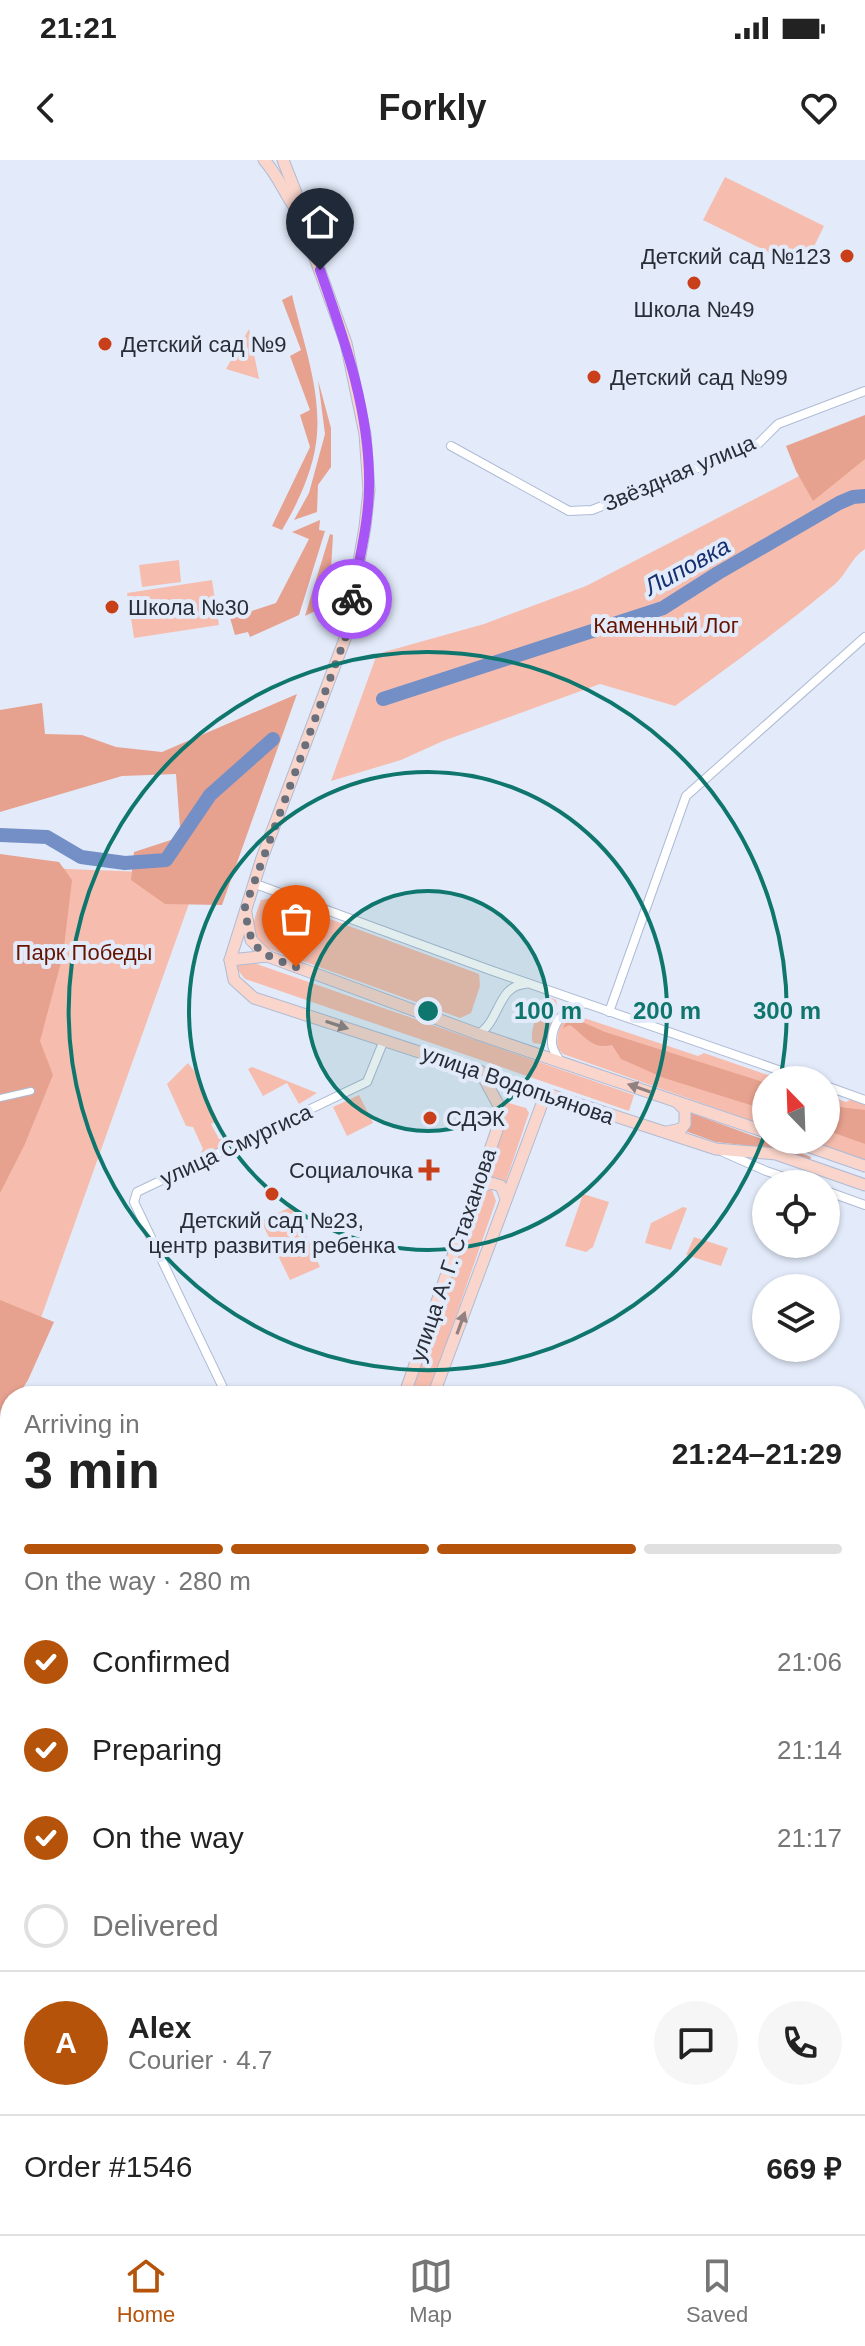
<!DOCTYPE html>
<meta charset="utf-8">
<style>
:root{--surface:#fff;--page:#f6f6f6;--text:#222;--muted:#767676;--line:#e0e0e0;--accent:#b45309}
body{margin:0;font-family:Arial,sans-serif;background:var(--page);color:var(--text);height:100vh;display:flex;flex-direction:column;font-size:30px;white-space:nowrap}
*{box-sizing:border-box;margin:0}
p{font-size:26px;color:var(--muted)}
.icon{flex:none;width:44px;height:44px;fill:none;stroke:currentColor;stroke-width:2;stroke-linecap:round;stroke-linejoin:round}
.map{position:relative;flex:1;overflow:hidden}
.details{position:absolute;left:0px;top:1226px;width:866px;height:848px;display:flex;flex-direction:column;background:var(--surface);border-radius:32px 32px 0 0;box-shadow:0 2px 6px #0004}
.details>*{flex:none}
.needle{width:52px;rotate:337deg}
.controls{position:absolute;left:752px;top:906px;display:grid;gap:16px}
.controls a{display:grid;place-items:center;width:88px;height:88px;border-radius:50%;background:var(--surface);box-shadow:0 2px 6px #0004;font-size:40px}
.pin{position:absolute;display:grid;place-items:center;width:68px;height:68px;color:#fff;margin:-82px -34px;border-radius:50% 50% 50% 0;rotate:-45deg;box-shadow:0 0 8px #0007}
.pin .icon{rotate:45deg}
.courier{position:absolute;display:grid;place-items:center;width:80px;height:80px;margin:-40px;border:6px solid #a855f7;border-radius:50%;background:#fff;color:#222;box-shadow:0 2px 10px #0007}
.headline em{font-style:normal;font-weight:800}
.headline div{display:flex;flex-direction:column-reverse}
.headline{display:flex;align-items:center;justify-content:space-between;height:136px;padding:0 24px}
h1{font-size:52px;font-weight:800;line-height:60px}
.bar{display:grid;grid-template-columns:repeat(4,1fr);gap:12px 8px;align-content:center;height:96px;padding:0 24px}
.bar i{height:10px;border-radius:6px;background:var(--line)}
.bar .on{background:var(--accent)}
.bar p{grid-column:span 4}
.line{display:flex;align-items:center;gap:20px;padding:0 24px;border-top:2px solid var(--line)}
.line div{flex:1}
.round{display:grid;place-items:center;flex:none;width:84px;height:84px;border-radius:42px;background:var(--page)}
ol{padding:0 24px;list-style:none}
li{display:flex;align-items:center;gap:24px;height:88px}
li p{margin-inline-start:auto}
li .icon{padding:8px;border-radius:50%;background:var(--accent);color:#fff;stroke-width:4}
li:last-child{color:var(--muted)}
li i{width:44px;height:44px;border:4px solid var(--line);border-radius:50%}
.status{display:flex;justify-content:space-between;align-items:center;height:56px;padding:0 40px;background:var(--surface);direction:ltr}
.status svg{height:22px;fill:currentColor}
header{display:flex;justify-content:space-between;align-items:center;height:104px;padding:0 24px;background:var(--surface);font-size:36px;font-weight:800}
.tabs{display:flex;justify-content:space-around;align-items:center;height:112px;border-top:2px solid var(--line);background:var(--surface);font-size:22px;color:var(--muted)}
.tabs a{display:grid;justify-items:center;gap:4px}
.tabs .on{color:var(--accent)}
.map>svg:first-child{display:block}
</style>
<div class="status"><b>21:21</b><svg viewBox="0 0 49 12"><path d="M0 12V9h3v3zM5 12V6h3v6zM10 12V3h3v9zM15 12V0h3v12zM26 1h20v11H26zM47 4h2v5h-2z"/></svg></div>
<header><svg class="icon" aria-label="back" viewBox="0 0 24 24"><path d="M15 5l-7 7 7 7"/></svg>Forkly<svg class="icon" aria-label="heart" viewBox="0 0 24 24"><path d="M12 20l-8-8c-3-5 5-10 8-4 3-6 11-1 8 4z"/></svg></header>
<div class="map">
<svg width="865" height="2074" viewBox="0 0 865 2074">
<rect width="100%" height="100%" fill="#e3ebfa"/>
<!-- green -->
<g fill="#f6bdae">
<polygon points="725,17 824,66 803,109 703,60"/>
<polygon points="249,169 259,219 226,209"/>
<path d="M 865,282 L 865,389 C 850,399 847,414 834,425 C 782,468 729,507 675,546 L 600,524 L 443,581 L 401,600 L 331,621 L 377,494 L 484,464 L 586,426 Z"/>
<polygon points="179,400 181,422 142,427 139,405"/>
<polygon points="212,420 219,465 134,478 127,433"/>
<polygon points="205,699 13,1236 10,1236 10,1244 0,1272 0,702 68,709 145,712"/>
<path d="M 273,738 L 479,814 L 480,826 L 471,853 L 460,858 L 261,786 C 249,767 254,760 261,740 Z"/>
<polygon points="245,800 634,935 629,951 245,819 237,809 239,803"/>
<path d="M 552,838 L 556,840 C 560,853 551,875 541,884 L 533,883 C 528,870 540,845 552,838 Z"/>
<path d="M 574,848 L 580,849 L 584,858 L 698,896 L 704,893 L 782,920 L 766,920 L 766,966 L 563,894 L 558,889 C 555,876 562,856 574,848 Z"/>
<polygon points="188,903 195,912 218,961 211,964 219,979 229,979 230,983 200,998 199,995 203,989 193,967 186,966 167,924"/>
<polygon points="252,907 317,933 299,944 287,923 263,936 248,909"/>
<polygon points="359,935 373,963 347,976 333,947"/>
<polygon points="826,935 846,942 852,939 865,944 865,1002 804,980 826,980"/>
<polygon points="505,942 526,948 529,953 505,1024 486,1017 504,963"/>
<polygon points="484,1029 492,1030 496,1041 428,1236 408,1236 479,1033"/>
<polygon points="583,1034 609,1042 593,1087 586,1092 565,1086"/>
<polygon points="293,1046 320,1107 290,1120 261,1061"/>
<polygon points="683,1047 687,1048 671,1090 645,1083 651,1063"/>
<polygon points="694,1077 728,1088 721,1106 686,1095"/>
</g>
<!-- forest -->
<g fill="#e7a18f">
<path d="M 292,135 C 303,182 323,235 316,283 C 312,313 297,345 282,370 L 272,366 L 310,287 L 300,255 L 310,250 L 290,196 L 301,190 L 282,140 Z"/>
<polygon points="318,220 331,268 331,307 318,325 317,352 294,360 309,333 325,274"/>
<polygon points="865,255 865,299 813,341 796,311 786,286"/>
<polygon points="320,360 319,370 325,371 299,455 250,477 248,472 235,475 230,458 276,443 309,379 292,372"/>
<polygon points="330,374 333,375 331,410 319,449 305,456"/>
<polygon points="297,534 222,745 165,744 131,720 134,692 174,679 180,668 176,614 122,616 0,652 0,550 42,543 45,574 82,575 116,587 162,592"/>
<polygon points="0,694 59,702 72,720 63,795 40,881 53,915 24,986 0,1033"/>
<path d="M 571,850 L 580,861 L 605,872 L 766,923 L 766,950 L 664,918 L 621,899 L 612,885 C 592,890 585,876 570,865 L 563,868 Z"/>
<polygon points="826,943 840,947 865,950 865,984 826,970"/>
<polygon points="691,953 811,997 810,1000 769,988 716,982 685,971 691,964"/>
<polygon points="0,1140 54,1162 28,1220 18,1236 10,1236 10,1247 0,1262"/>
</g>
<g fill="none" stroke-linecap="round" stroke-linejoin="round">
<!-- river -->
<g stroke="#748fc6" stroke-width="14">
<polyline points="383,539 663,448 718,413 839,343 853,337 865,336"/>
<polyline points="0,675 47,677 81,697 125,703 166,700 210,635 273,579"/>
</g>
<defs>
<polyline id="pedestrian" points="0,938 31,931"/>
<g id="minor">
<polyline points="451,286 569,351 592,350 758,284 778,264 865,231"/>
<polyline points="253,723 490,810 807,920"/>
<polyline points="609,852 686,636 865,477"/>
<path d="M 478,874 C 500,862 497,826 525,824"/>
<path d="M 560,901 C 557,896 552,890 552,883 C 551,864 565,847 583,844"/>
<polyline points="826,926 865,940"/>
<polyline points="723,992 766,1011 805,1024"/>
<polyline points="826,1031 865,1045"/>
<polyline points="227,1236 134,1042 137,1032 367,922 384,880"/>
<polyline points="856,1693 865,1666"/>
<polyline points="727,2074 730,2064"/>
</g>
<g id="secondary">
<path d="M 264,0 C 278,15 284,33 296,49"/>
<polyline points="283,0 296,33 298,51 346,183 365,274 369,330 365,367 346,476 262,698 230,800 234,820 254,838 716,989 776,994 865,1025"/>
<polyline points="246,753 251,780 267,796 478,874 766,972"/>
<polyline points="230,800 267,796"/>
<polyline points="667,972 681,969 685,964 685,950 677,942"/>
<polyline points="790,980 865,1006"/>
<polyline points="476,1029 491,1023 501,1026 506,1039"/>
<polyline points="404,1236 498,967 499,946 480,911"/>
<polyline points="433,1236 546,933"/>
<polyline points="0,1964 10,1967"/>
<polyline points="350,2064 385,2074"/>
<polyline points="111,2074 115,2064"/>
<polyline points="146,2074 149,2064"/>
</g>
</defs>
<!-- pedestrian casing -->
<use href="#pedestrian" stroke="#afbbd4" stroke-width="8"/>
<!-- minor casing -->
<use href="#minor" stroke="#afbbd4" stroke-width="10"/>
<!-- secondary casing -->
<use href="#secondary" stroke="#afbbd4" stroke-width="13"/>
<!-- pedestrian -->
<use href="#pedestrian" stroke="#fff" stroke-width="6"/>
<!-- minor -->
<use href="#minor" stroke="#fff" stroke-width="8"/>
<!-- secondary -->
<use href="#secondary" stroke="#fad5cb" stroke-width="11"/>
<!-- tram -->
<g stroke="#8b929f" stroke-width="2">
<polyline points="0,1936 10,1939"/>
<polyline points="441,2064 477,2074"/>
</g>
</g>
<!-- one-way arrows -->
<defs><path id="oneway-solid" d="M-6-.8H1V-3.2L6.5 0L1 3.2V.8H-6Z" transform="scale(2)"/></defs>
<g fill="#918181">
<use href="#oneway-solid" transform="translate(337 865) rotate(18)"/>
<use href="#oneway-solid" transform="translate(639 928) rotate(-161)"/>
<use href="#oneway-solid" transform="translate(461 1163) rotate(-70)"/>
</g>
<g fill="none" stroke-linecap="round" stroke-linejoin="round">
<!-- done -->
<path stroke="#69707b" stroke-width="8" stroke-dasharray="0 14.4" d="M 296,807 C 256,792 250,790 245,747 L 346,476 L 352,439"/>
<!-- route -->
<path stroke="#a855f7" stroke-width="10" d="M 320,110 C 345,181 371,254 369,330 C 368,367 358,404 352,439"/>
</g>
<!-- distance rings -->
<circle cx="428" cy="851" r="120" fill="#0f766e" fill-opacity=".12"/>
<g fill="none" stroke="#0f766e" stroke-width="4">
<circle cx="428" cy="851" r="120"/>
<circle cx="428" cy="851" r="239"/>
<path d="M765 974A359 359 0 1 1 780 920"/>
</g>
<!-- markers -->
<g fill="#c83f1a" stroke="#e3ebfa" stroke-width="3">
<circle cx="847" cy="96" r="8"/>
<circle cx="694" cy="123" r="8"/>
<circle cx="105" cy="184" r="8"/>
<circle cx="594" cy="217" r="8"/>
<circle cx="112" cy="447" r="8"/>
<circle cx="430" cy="958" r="8"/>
<path d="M425 998h8v8h8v8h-8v8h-8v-8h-8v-8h8z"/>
<circle cx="272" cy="1034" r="8"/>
</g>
<g text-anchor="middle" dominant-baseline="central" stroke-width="8" stroke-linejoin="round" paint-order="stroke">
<!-- poi labels -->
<g font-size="22" fill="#282d37" stroke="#e3ebfa" text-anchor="start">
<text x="831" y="96" text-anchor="end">Детский сад №123</text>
<text x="694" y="149" text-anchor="middle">Школа №49</text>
<text x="121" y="184">Детский сад №9</text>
<text x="610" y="217">Детский сад №99</text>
<text x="128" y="447">Школа №30</text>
<text x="446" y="958">СДЭК</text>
<text x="413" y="1010" text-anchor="end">Социалочка</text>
<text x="272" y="1060" text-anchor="middle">Детский сад №23,<tspan x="272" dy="25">центр развития ребенка</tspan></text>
</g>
<!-- street labels -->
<g font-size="22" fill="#282d37" stroke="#e3ebfa">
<text transform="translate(679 313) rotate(-23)">Звёздная улица</text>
<text transform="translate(518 925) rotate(19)">улица Водопьянова</text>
<text transform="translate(236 985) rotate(-25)">улица Смургиса</text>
<text transform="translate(453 1095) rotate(-71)">улица А. Г. Стаханова</text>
</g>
<!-- park labels -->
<g font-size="22" fill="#651400" stroke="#e3ebfa">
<text x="666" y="465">Каменный Лог</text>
<text x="84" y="792">Парк Победы</text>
</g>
<!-- water labels -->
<g font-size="24" font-style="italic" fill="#152f71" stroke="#e3ebfa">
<text transform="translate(687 406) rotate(-29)">Липовка</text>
</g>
</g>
<circle cx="428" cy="851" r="12" fill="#0f766e" stroke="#e3ebfa" stroke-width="4"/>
<g font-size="24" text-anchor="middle" font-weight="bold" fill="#0f766e" stroke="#e3ebfa" stroke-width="8" stroke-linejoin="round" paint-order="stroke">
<text x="548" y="859">100 m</text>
<text x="667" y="859">200 m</text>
<text x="787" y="859">300 m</text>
</g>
</svg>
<div class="controls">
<a><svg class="needle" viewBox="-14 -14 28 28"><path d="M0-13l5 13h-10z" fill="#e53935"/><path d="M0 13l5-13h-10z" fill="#767676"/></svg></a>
<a><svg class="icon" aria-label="locate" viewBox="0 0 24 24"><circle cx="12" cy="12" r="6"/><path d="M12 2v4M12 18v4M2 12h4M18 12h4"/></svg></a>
<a><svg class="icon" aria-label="layers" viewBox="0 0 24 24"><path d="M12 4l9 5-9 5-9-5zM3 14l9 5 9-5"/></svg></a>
</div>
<div class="pin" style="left:296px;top:807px;background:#ea580c"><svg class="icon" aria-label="bag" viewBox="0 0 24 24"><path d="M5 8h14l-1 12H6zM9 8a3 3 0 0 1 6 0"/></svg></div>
<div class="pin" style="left:320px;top:110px;background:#1f2937"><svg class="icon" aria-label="home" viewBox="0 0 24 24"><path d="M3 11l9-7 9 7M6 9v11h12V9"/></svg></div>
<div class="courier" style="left:352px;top:439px"><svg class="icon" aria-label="bike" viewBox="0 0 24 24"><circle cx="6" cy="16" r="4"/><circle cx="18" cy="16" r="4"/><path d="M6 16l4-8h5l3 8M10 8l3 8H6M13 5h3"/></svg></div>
<section class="details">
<div class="headline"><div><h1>3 min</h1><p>Arriving in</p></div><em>21:24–21:29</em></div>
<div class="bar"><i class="on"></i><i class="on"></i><i class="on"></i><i></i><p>On the way · 280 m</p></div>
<ol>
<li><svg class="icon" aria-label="check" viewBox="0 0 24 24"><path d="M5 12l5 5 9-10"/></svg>Confirmed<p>21:06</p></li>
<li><svg class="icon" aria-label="check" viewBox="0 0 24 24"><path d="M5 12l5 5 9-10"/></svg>Preparing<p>21:14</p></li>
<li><svg class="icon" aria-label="check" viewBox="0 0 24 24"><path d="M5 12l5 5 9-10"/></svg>On the way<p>21:17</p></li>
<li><i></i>Delivered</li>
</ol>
<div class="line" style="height:144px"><b class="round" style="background:var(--accent);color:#fff">A</b><div><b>Alex</b><p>Courier · 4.7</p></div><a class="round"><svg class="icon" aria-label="chat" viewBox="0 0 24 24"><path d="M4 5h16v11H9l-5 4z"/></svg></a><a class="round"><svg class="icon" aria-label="phone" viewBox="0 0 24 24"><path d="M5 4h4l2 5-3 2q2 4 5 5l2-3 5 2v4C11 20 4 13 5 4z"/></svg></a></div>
<div class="line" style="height:104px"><div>Order #1546</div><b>669 ₽</b></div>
</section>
</div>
<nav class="tabs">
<a class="on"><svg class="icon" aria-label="home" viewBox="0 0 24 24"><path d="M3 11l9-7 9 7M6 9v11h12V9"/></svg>Home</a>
<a><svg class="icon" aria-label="map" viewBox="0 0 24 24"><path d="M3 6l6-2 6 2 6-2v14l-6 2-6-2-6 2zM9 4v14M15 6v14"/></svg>Map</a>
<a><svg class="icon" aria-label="saved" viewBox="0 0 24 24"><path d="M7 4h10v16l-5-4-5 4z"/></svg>Saved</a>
</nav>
